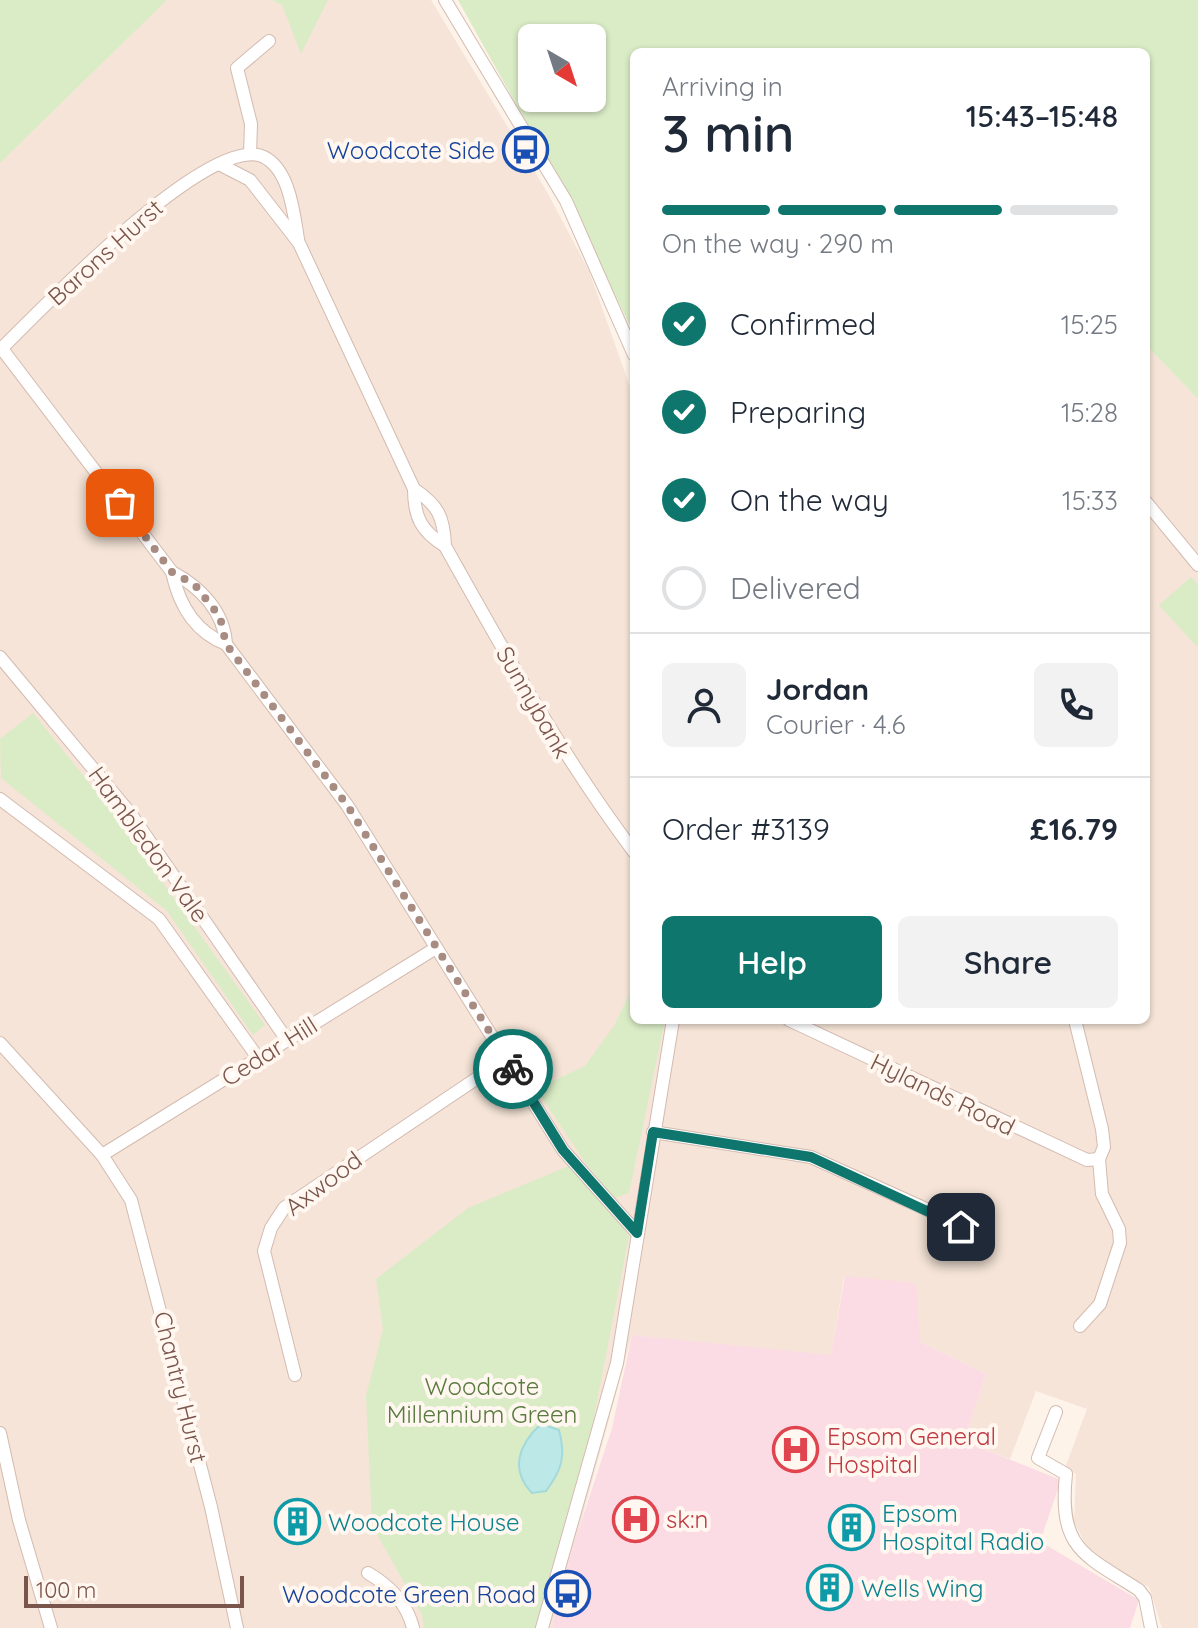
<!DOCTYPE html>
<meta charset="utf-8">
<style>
:root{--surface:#fff;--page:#f2f2f3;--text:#1f2937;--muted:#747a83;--line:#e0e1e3;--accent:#0f766e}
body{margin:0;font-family:Quicksand,sans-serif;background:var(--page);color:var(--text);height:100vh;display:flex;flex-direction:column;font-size:30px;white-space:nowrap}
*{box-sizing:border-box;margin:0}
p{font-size:26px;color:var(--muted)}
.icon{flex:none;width:44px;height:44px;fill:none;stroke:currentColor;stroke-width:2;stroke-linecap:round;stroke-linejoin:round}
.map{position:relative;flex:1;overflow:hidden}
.side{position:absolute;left:630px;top:48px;width:520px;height:976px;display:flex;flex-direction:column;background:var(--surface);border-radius:12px;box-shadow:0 2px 6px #0004}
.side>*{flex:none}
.needle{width:52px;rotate:141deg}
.fabs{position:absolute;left:518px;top:24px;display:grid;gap:16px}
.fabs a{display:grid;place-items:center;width:88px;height:88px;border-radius:12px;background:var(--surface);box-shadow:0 2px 6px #0004;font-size:40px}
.scale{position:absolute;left:24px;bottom:20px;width:220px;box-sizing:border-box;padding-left:8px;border:4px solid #7a554b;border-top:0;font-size:22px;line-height:28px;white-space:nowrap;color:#7a554b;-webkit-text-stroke:6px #fff7f0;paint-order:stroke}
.pin{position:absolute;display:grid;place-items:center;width:68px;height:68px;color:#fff;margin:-34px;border-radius:16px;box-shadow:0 4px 12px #0006}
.courier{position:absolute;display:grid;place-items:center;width:80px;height:80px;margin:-40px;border:6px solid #0f766e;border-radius:50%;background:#fff;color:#222;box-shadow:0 2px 10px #0007}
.overview em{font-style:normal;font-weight:600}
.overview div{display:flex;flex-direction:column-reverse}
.overview{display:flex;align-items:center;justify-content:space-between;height:136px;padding:0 32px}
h1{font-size:52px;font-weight:600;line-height:60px}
.bar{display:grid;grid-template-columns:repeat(4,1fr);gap:12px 8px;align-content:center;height:96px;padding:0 32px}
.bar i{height:10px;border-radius:6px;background:var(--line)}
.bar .active{background:var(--accent)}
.bar p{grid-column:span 4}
.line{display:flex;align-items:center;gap:20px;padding:0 32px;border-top:2px solid var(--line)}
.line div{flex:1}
.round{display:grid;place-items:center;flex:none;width:84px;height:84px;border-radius:12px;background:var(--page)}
ol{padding:0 32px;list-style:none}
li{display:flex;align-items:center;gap:24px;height:88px}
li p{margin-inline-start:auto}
li .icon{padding:8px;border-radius:50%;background:var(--accent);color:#fff;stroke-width:4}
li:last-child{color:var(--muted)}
li i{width:44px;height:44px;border:4px solid var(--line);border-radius:50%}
.primary-button{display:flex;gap:16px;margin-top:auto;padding:16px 32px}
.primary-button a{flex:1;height:92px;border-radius:12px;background:var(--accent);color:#fff;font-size:32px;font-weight:600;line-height:92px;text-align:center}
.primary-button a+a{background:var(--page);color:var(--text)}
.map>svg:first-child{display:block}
</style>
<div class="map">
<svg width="1198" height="1628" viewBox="0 0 1198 1628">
<rect width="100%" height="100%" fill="#fdf3e9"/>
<!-- residential -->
<polygon fill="#f5e4d7" points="167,0 431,0 547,192 589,271 634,398 634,1020 1146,1020 1146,345 1198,399 1198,1628 1162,1628 1149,1587 1105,1565 1086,1546 1074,1521 1076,1474 1065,1468 1087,1409 1036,1391 1010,1459 964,1441 986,1374 920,1342 844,1277 831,1356 632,1335 552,1628 0,1628 0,163"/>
<!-- medical -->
<polygon fill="#fcdce4" points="845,1276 916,1283 920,1342 986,1374 964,1441 1061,1480 1042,1536 1046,1545 1139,1600 1130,1628 552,1628 571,1553 612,1428 632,1335 831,1355"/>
<!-- green -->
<g fill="#daecc6" fill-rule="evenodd">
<polygon points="0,0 167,0 0,163"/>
<polygon points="272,0 328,0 301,54 282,5"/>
<path d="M 458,0 L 1198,0 L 1198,399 L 1146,345 L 1146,52 L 634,52 L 634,334 L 562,187 ZM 532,38 L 592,38 L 592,98 L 532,98 Z"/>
<polygon points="1191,577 1198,585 1198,648 1159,605"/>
<polygon points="33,713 110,809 265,1025 253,1035 167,911 1,778 0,739"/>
<polygon points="634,985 634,1020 665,1020 629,1193 615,1198 587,1165 536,1089 585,1066 614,1026"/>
<polygon points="576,1163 629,1236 593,1422 535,1628 424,1628 422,1615 372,1525 366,1396 383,1329 376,1279 468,1208"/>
</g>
<!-- water -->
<path fill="#bce8e8" stroke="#a2d9db" stroke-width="2" d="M 541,1424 L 559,1430 C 566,1456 562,1470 546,1491 L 532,1493 C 510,1470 518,1445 541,1424 Z"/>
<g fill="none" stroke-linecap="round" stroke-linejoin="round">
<defs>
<g id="minor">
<polyline points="445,0 566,201 634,355"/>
<polyline points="250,154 251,124 237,68 269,41"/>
<path d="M 219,164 L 250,180 L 299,243 L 414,489 C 414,517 421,531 445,546"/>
<path d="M 2,349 L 172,572 C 200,587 224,611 226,644 L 347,805 L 563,1150 L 637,1233"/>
<path d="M 0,350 C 39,312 211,130 264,157 C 290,170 294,215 298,239"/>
<path d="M 414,489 C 438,505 444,517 445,546 C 505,653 560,753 634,852"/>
<polyline points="1146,502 1198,565"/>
<path d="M 172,572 C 179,605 195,632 226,644"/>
<polyline points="0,657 130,813 287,1040"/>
<polyline points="0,799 159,919 258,1058"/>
<polyline points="789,1020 1087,1160 1099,1159"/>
<polyline points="1075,1020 1102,1129 1104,1147 1099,1159"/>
<polyline points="0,1043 102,1155 131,1200 211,1507 237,1628"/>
<polyline points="653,1132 811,1157 948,1219 978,1245"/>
<polyline points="102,1155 436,948"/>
<polyline points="1080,1326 1100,1304 1120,1243 1119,1229 1102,1194 1099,1159"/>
<polyline points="295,1375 264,1251 271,1228 284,1208 507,1058"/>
<path d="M 1056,1412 L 1038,1458 L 1066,1474 C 1058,1550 1085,1555 1139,1590 L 1145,1598 L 1151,1628"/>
<polyline points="0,1433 19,1520 51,1628"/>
<path d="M 368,1573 C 390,1586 407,1603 413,1628"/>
<polyline points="542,1628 617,1363 673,1020"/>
</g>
</defs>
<!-- minor casing -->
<use href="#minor" stroke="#d3bbb0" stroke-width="14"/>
<!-- minor -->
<use href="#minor" stroke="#fff" stroke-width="12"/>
</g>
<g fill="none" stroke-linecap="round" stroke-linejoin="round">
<!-- done -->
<polyline stroke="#a88c82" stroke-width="8" stroke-dasharray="0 14.4" points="120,503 172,572 195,585 220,617 226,644 347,805 513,1069"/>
<!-- route -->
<polyline stroke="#0f766e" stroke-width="10" points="513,1069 563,1150 637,1233 653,1132 811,1157 961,1227"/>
</g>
<!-- icons -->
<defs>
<symbol id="bus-ring" viewBox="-11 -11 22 22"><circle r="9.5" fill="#fff7f0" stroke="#1a4fb4" stroke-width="1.5"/><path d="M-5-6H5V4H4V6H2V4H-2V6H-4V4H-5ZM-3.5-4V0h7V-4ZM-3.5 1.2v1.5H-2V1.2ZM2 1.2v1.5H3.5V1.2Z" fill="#1a4fb4"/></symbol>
<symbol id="hospital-ring" viewBox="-11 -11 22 22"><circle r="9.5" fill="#fff7f0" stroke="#e0444e" stroke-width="1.5"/><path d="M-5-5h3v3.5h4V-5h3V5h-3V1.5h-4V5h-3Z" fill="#e0444e"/></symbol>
<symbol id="building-ring" viewBox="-11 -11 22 22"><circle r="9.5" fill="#fff7f0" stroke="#0f9aa8" stroke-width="1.5"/><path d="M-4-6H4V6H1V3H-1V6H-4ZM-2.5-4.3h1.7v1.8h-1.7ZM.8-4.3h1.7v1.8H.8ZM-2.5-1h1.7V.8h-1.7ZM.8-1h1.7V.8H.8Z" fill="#0f9aa8"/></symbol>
</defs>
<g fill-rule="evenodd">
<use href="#bus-ring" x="500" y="124" width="51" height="51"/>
<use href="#hospital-ring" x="770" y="1424" width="51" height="51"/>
<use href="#hospital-ring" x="610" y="1494" width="51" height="51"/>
<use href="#building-ring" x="272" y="1496" width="51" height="51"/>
<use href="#building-ring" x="826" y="1502" width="51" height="51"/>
<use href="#building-ring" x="804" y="1562" width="51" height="51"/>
<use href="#bus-ring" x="542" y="1568" width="51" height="51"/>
</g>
<g text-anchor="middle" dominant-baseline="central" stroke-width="8" stroke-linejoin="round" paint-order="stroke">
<!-- transit labels -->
<g font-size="24" fill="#164399" stroke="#fff7f0" text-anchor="end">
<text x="495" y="150">Woodcote Side</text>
<text x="536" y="1594">Woodcote Green Road</text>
</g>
<!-- street labels -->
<g font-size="24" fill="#7a554b" stroke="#fff7f0">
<text transform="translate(105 252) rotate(-42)">Barons Hurst</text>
<text transform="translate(534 702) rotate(60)">Sunnybank</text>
<text transform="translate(149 844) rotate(54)">Hambledon Vale</text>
<text transform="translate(269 1051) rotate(-32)">Cedar Hill</text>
<text transform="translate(943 1094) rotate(26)">Hylands Road</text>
<text transform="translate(323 1183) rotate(-37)">Axwood</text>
<text transform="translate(181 1387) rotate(76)">Chantry Hurst</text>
</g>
<!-- park labels -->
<g font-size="24" fill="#587a3f" stroke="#fff7f0">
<text x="482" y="1386">Woodcote<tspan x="482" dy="28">Millennium Green</tspan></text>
</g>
<!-- health labels -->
<g font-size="24" fill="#be3a42" stroke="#fff7f0" text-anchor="start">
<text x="827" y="1436">Epsom General<tspan x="827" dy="28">Hospital</tspan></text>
<text x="666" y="1519">sk:n</text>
</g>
<!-- culture labels -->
<g font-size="24" fill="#0d838f" stroke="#fff7f0" text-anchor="start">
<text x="882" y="1513">Epsom<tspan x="882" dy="28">Hospital Radio</tspan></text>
<text x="328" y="1522">Woodcote House</text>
<text x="861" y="1588">Wells Wing</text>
</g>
</g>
</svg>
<div class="fabs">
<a><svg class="needle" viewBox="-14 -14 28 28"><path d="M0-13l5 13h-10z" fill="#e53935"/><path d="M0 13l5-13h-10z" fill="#747a83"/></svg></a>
</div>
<div class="scale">100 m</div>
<div class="pin" style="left:120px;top:503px;background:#ea580c"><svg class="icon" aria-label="bag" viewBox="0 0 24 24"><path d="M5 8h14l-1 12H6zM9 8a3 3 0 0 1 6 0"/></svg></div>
<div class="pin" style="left:961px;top:1227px;background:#1f2937"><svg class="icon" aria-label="home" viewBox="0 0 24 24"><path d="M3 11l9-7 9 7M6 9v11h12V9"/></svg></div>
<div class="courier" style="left:513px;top:1069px"><svg class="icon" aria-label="bike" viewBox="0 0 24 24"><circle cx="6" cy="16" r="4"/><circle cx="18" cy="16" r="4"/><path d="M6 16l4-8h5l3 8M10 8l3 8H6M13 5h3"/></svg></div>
<section class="side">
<div class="overview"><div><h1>3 min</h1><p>Arriving in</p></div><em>15:43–15:48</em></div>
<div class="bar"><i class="active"></i><i class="active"></i><i class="active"></i><i></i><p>On the way · 290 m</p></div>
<ol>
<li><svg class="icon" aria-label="check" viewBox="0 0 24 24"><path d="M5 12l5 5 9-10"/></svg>Confirmed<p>15:25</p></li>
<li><svg class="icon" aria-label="check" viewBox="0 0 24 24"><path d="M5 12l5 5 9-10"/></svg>Preparing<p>15:28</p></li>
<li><svg class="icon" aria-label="check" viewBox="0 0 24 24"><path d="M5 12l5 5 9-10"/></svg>On the way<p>15:33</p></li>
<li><i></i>Delivered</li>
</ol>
<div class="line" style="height:144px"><a class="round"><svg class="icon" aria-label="person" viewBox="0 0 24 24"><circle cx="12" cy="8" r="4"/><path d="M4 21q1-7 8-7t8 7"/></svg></a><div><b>Jordan</b><p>Courier · 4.6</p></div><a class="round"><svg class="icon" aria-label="phone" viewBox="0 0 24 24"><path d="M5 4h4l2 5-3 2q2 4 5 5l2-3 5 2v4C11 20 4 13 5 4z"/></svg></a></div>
<div class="line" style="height:104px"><div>Order #3139</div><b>£16.79</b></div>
<div class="primary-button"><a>Help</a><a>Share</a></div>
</section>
</div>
